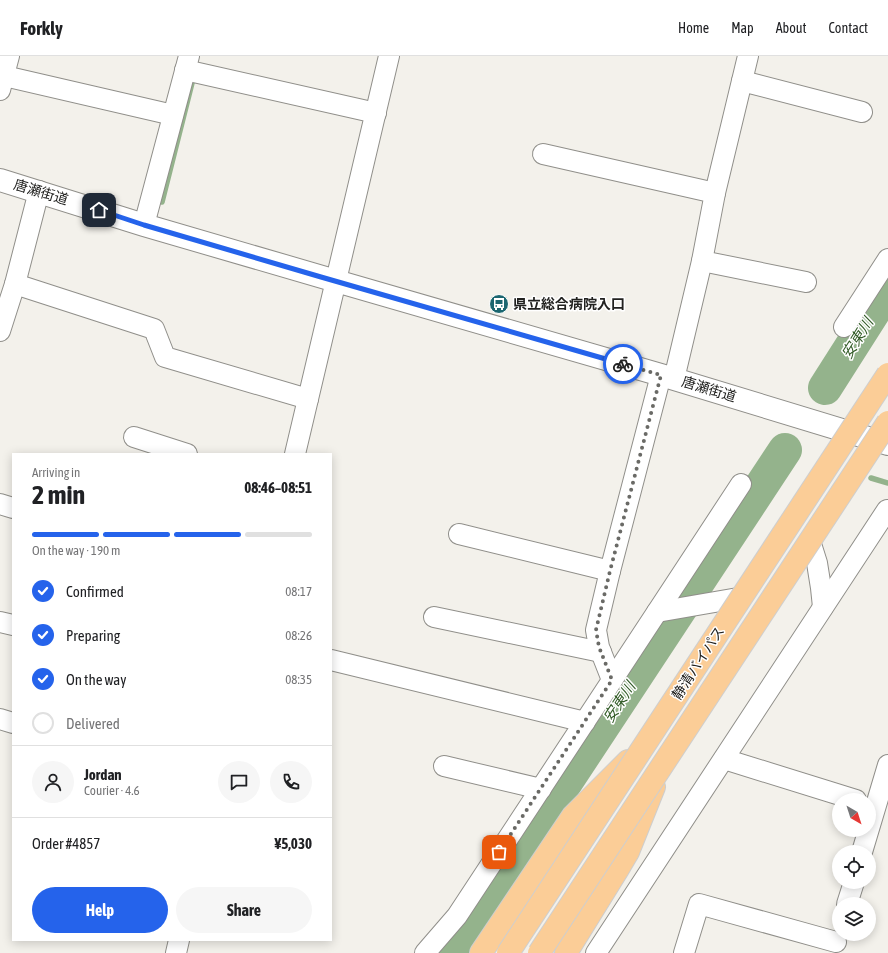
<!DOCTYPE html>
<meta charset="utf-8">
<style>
:root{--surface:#fff;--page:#f6f6f6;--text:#202124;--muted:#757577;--line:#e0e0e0;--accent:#2563eb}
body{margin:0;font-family:"Asap Condensed","Noto Sans JP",sans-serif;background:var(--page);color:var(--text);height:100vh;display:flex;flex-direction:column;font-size:15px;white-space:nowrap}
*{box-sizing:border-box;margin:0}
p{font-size:13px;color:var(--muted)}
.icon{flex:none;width:22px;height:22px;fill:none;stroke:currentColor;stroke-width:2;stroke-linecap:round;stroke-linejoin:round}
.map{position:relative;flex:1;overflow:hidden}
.side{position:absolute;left:12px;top:397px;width:320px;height:488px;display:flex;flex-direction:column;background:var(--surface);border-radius:0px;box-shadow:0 2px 10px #0003}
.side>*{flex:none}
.needle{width:26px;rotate:141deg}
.buttons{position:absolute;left:832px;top:737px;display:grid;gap:8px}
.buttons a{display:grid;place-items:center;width:44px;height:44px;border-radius:50%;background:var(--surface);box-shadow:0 2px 10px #0003;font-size:20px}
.pin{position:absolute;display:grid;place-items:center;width:34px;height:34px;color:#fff;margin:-17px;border-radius:8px;box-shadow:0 2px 6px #0006}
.courier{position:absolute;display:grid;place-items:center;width:40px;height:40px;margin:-20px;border:3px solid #2563eb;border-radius:50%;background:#fff;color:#222;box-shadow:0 1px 5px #0007}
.headline em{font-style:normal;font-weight:700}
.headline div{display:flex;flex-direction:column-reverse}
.headline{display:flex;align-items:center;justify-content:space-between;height:68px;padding:0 20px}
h1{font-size:26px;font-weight:700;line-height:30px}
.bar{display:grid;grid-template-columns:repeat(4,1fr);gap:6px 4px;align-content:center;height:48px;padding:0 20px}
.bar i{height:5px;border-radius:3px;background:var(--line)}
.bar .on{background:var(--accent)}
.bar p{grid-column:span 4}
.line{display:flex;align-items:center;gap:10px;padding:0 20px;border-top:1px solid var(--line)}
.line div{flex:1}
.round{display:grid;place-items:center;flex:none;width:42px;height:42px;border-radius:21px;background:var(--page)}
ol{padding:0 20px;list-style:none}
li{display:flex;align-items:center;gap:12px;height:44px}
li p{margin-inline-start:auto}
li .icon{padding:4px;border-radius:50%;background:var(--accent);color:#fff;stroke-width:4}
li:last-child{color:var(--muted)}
li i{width:22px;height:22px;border:2px solid var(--line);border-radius:50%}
.primary-button{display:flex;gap:8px;margin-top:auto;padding:8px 20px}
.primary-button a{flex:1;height:46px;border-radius:24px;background:var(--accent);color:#fff;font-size:16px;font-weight:700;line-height:46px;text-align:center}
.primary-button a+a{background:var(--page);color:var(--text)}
header{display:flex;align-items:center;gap:24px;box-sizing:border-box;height:56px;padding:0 20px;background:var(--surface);border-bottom:1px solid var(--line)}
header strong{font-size:19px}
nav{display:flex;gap:22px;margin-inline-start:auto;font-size:14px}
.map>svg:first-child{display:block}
</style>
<header>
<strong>Forkly</strong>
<nav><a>Home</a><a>Map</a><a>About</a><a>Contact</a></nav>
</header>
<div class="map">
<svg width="888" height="897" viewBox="0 0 888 897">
<rect width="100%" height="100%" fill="#f3f1eb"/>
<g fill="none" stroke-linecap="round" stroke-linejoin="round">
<!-- stream -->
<g stroke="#94b38c" stroke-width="5.5">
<polyline points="162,146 193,23"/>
<polyline points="871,422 888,427"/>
</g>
<!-- river -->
<g stroke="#94b38c" stroke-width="34">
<polyline points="825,332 888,233"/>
<polyline points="449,897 462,882 504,820 785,394"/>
</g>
<defs>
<g id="street">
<polyline points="185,14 376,57"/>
<polyline points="0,19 173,59"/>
<polyline points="742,25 862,56"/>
<polyline points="0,34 9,0"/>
<polyline points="543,98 715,137"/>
<polyline points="144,169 189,0"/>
<polyline points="702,205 806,226"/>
<polyline points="15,228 154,273 165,301 308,343"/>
<polyline points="844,271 888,203"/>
<polyline points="0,275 15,228 39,135"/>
<polyline points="674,323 702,205 715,137 748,0"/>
<polyline points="134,381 187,398"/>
<polyline points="295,398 389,0"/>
<polyline points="0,448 13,452"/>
<polyline points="459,478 610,515"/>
<polyline points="811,488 817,507 821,532 823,551"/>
<polyline points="657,556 738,542"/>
<polyline points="434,561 601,596"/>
<polyline points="0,566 13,569"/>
<polyline points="331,604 585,666"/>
<polyline points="612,624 599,591 596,574 610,515 661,319"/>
<polyline points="0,663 13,667"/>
<polyline points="724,703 856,744"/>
<polyline points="444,710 541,733"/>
<polyline points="862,796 888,709"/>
<polyline points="847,848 854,826"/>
<polyline points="176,897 179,884"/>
<polyline points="425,897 457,860 657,556 741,428"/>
<polyline points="596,897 887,454"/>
<polyline points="684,897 699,848 836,886"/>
</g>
<polyline id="secondary" points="0,124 144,169 336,225 661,319 888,388"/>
<g id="highway">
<polyline points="481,897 573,760 628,705"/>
<polyline points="566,897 618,813 628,796 654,731"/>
</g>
</defs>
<!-- street casing -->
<use href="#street" stroke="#908f8a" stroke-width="22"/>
<!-- secondary casing -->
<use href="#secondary" stroke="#908f8a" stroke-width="24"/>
<!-- highway casing -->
<use href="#highway" stroke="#cecece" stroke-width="24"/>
<!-- street -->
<use href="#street" stroke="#fff" stroke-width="20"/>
<!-- secondary -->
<use href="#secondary" stroke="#fff" stroke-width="22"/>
<!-- highway -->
<use href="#highway" stroke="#fbcd97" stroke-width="22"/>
<defs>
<g id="highway-bridge">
<polyline points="508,897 888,318"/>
<polyline points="539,897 888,366"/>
</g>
</defs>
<!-- highway-bridge casing -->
<use href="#highway-bridge" stroke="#cecece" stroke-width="24" stroke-linecap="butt"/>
<!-- highway-bridge -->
<use href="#highway-bridge" stroke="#fbcd97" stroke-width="22"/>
</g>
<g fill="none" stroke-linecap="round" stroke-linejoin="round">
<!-- done -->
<polyline stroke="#6a6a66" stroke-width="4" stroke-dasharray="0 7.2" points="499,796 612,624 599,591 596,574 610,515 661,319 623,308"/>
<!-- route -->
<polyline stroke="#2563eb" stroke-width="5" points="99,154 144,169 321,221 623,308"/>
</g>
<!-- icons -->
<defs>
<symbol id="bus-disc" viewBox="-11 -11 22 22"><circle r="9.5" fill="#1b6670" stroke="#fff"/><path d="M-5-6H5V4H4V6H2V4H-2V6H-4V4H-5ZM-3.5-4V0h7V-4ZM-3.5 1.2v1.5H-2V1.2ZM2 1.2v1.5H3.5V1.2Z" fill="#fff"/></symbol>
</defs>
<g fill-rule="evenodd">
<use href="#bus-disc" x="488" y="237" width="22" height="22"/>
</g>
<g text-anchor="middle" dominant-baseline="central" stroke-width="3" stroke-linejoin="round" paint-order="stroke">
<!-- street labels -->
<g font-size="14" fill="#21211f" stroke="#fff">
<text transform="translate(41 136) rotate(17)">唐瀬街道</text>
<text transform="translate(709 333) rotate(17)">唐瀬街道</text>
<text transform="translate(698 607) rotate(-57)">静清バイパス</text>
</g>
<!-- poi labels -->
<g font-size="14" font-weight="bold" fill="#21211f" stroke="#fff" text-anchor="start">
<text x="513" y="248">県立総合病院入口</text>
</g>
<!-- water labels -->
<g font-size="15" font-style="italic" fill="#315b26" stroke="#fff">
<text transform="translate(857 282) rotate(-58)">安東川</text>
<text transform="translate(619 646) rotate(-57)">安東川</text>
</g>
</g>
</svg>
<div class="buttons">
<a><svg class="needle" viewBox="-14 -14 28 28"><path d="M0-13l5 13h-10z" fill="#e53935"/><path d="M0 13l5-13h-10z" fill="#757577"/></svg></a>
<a><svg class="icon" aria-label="locate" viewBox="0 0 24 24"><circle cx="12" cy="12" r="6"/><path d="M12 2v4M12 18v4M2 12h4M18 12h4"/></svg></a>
<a><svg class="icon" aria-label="layers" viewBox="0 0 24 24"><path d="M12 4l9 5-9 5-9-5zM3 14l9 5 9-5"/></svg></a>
</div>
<div class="pin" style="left:499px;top:796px;background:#ea580c"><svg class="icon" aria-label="bag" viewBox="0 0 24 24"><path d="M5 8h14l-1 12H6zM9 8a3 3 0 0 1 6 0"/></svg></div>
<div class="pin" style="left:99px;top:154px;background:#1f2937"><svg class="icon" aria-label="home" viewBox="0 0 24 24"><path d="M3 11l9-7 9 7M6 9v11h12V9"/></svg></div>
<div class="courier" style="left:623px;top:308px"><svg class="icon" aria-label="bike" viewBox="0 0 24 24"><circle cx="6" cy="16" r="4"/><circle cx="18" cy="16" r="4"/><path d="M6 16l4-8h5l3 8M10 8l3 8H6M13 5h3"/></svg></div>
<section class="side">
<div class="headline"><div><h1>2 min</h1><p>Arriving in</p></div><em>08:46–08:51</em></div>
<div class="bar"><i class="on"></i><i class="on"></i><i class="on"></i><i></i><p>On the way · 190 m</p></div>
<ol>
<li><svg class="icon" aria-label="check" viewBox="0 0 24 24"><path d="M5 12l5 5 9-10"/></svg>Confirmed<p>08:17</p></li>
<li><svg class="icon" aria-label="check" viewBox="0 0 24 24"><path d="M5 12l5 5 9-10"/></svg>Preparing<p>08:26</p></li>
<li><svg class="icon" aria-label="check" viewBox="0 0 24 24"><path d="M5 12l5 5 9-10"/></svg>On the way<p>08:35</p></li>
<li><i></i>Delivered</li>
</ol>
<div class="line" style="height:72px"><a class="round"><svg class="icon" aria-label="person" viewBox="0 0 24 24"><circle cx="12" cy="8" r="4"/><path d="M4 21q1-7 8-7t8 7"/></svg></a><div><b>Jordan</b><p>Courier · 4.6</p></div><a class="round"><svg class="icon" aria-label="chat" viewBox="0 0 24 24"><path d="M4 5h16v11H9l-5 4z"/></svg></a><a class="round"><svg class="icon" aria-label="phone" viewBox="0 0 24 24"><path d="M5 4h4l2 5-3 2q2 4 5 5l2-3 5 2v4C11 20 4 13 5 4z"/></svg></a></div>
<div class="line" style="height:52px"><div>Order #4857</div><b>¥5,030</b></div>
<div class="primary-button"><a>Help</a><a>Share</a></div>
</section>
</div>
